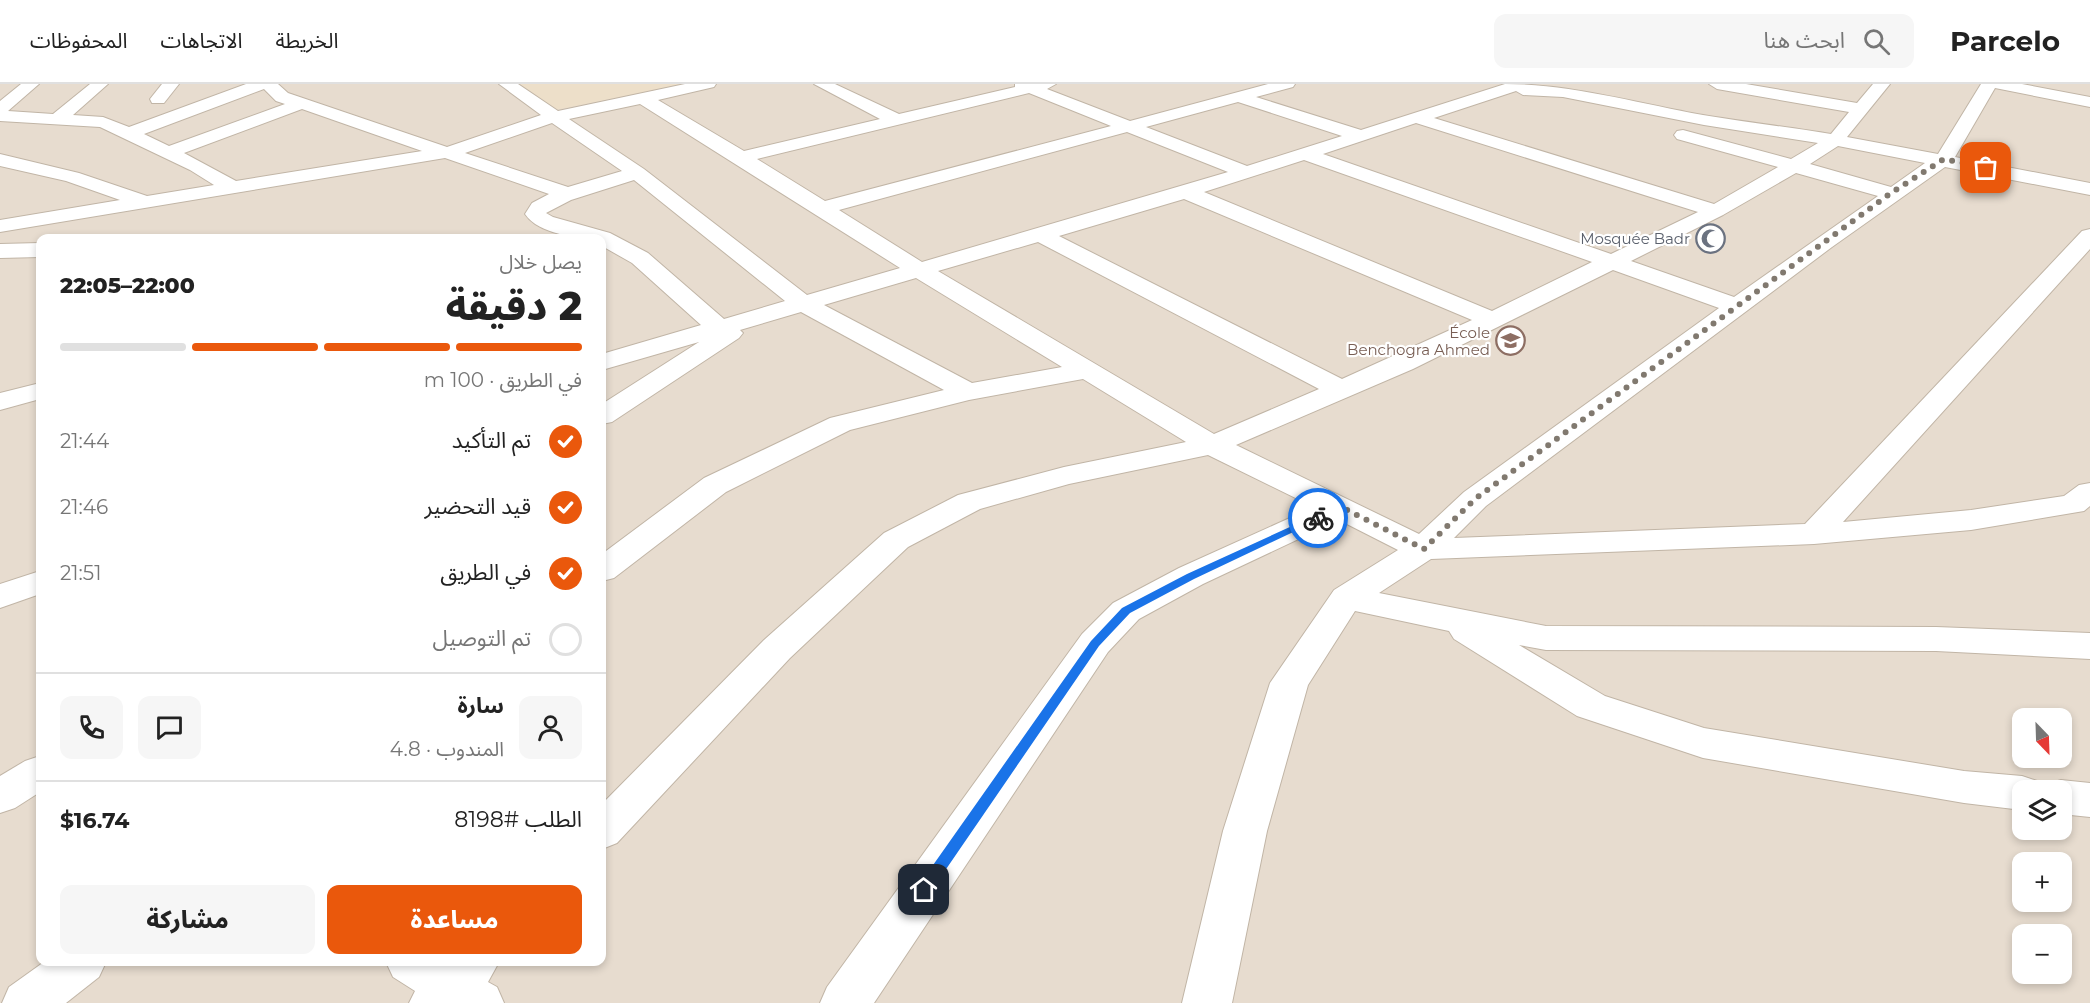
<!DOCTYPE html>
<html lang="ar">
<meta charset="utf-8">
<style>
:root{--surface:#fff;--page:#f6f6f6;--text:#222;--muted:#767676;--line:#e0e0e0;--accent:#ea580c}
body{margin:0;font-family:Montserrat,"Noto Sans Arabic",sans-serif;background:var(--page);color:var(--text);direction:rtl;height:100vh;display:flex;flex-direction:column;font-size:22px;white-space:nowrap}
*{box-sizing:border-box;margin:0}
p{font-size:20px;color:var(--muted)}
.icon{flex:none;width:33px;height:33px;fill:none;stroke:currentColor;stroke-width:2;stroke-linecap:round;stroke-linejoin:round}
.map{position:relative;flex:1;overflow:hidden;direction:ltr}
.details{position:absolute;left:36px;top:150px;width:570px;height:732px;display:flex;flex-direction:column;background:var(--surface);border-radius:12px;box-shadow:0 3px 9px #0003;direction:rtl}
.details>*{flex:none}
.needle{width:39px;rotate:157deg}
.controls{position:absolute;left:2012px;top:624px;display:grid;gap:12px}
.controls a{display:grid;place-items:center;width:60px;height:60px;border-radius:12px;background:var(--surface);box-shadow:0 3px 9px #0003;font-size:30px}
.pin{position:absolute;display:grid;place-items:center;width:51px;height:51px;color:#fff;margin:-26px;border-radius:12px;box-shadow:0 3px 9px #0006}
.courier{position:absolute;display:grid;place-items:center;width:60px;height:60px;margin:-30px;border:4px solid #1a73e8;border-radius:50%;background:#fff;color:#222;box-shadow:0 2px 8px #0007}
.summary em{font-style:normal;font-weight:800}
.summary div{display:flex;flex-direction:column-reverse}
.summary{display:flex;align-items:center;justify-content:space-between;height:102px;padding:0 24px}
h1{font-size:39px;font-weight:800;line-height:45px}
.bar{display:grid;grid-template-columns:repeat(4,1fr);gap:9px 6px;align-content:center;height:72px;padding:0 24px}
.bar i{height:8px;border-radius:4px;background:var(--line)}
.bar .on{background:var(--accent)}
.bar p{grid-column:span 4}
.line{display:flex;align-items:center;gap:15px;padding:0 24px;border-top:2px solid var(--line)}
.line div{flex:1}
.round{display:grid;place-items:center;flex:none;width:63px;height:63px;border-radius:12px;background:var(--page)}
ol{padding:0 24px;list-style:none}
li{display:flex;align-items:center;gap:18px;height:66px}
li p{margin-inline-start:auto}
li .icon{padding:6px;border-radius:50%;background:var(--accent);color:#fff;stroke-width:4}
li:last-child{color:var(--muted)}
li i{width:33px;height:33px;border:3px solid var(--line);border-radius:50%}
.action{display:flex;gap:12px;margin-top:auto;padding:12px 24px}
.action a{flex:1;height:69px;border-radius:12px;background:var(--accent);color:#fff;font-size:24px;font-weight:800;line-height:69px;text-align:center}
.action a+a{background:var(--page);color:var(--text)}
header{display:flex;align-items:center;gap:36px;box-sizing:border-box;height:84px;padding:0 30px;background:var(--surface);border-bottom:2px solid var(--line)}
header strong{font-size:28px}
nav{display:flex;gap:33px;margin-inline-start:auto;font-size:21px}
.search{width:420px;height:54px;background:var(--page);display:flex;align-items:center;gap:15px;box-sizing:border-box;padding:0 21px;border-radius:12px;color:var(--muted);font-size:22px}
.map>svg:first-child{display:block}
</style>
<header>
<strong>Parcelo</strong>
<div class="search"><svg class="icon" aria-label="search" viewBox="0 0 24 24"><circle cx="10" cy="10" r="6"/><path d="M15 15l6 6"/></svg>ابحث هنا</div>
<nav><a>الخريطة</a><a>الاتجاهات</a><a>المحفوظات</a></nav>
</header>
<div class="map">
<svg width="2090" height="919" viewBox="0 0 2090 919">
<rect width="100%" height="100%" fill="#f2ebe1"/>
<!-- residential -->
<path fill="#e7dccf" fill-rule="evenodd" d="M 0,0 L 2090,0 L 2090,919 L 0,919 ZM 40,154 L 602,154 L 602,878 L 40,878 ZM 2022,634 L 2061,634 L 2061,674 L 2022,674 ZM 2022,706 L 2061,706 L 2061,746 L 2022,746 ZM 2022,778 L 2061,778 L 2061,818 L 2022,818 ZM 2022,850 L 2061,850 L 2061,890 L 2022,890 Z"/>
<!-- education -->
<polygon fill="#eddfc9" points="510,0 688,0 550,27"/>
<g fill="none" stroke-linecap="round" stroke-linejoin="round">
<defs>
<g id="minor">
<path d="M 21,0 L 39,0 L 8,27 L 53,30 L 90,0 L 108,0 L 73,31 L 103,33 L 129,43 L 246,0 L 278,0 L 288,9 L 447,63 L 541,31 L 499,0 L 518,0 L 558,27 L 685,0 L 716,0 L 714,3 L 658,16 L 744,67 L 880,35 L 814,0 L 835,0 L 899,30 L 1015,3 L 1015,0 L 1056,0 L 1047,5 L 1130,37 L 1268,0 L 1295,0 L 1293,3 L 1256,13 L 1361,46 L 1505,0 C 1570,0 1637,19 1703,31 C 1745,38 1788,43 1831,50 L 1849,28 L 1717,5 L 1709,0 L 1746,0 L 1857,19 L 1873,0 L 1890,0 L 1847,53 L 1938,70 L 1981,0 L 2022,0 L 2090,13 L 2090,23 L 1995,4 L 1955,73 L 2090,99 L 2090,111 L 1945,83 L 1832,163 L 1486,422 L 1454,454 L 1805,440 L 2082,147 L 2090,145 L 2090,165 L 1843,438 L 1971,426 L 2064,412 L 2079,401 L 2090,399 L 2090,422 L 2084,427 L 1971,446 L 1814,460 L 1431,475 L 1379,509 L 1546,542 L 1936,543 L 2090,549 L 2090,575 L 1936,567 L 1546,566 L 1519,561 L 1605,612 L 1704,644 L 1964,687 L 2022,692 L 2037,697 L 2042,706 L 2022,706 L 2022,726 L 1964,719 L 1703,674 L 1577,632 L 1454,555 L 1449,547 L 1355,527 L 1308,601 L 1267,747 L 1232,919 L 1182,919 L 1223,747 L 1270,599 L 1334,506 L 1398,466 L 1339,436 L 1203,500 L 1139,535 L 1108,568 L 874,919 L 820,919 L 827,903 L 1082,550 L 1113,519 L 1179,484 L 1314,423 L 1208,371 L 1069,400 L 980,425 L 908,463 L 790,574 L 617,759 L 602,765 L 602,720 L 764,556 L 884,449 L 958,411 L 1064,383 L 1186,358 L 1083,295 L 969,316 L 850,346 L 726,408 L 614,494 L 602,497 L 602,470 L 704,394 L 830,334 L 944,306 L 801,228 L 740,246 L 743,249 L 739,254 L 612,338 L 602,340 L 602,320 L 699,258 L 602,286 L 602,270 L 701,241 L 632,179 L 602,162 L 602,154 C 578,154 539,151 525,130 L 532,119 L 549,110 L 445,74 L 0,148 L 0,136 L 120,116 L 66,97 L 0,82 L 0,70 L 79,89 L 147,112 L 214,101 L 190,86 L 100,43 L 0,37 L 0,17 ZM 264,5 L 276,17 L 285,20 L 169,62 L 144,50 ZM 1516,7 L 1523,11 L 1563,13 L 1704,41 L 1818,59 L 1791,75 L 1683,46 L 1677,47 L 1674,51 L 1677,55 L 1778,83 L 1714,120 L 1434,34 ZM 1029,9 L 1111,42 L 825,117 L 757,75 ZM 1238,18 L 1342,52 L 1247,82 L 1146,43 ZM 640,20 L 900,184 L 807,211 L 644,85 L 569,35 ZM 302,25 L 422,67 L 236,97 L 184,69 ZM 552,39 L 622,87 L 568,103 L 465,69 ZM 1416,39 L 1698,128 L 1611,170 L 1323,70 ZM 1127,48 L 1228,88 L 922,178 L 839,126 ZM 1838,62 L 1925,79 L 1891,103 L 1810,80 ZM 1304,76 L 1592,178 L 1492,227 L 1204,108 ZM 1796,89 L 1878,112 L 1734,213 L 1631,177 L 1723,131 ZM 634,96 L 785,217 L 724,235 L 648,169 L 610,149 L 553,133 L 546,129 L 571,116 ZM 1184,115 L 1472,236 L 1342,295 L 1059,152 ZM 1038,158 L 1319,305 L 1214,350 L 938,187 ZM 1613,186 L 1719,224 L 1464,408 L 1419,450 L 1236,361 L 1413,285 ZM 916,194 L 1062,283 L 972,299 L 824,221 Z"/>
<polygon points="162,0 179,0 164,19 152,19 150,15"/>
<polygon points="40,159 40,173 0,174 0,160"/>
<polygon points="40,299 40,315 0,326 0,309"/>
<polygon points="40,487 40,510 0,524 0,500"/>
<polygon points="40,672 40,708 15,724 0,729 0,692 25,677"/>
<polygon points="2061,696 2090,699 2090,733 2061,730 2061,706 2043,706 2046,701"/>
<polygon points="44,878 106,878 99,893 66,919 2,919 9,903"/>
<polygon points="386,878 499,878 488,898 497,903 504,919 409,919 415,907 393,893"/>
</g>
</defs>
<!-- minor casing -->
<use href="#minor" stroke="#c1b5a6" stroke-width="2"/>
<!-- minor -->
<use href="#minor" fill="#fff" fill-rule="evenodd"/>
</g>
<!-- route -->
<polygon fill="#1a73e8" points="1314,432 1323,434 1194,495 1130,529 1099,562 929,810 919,810 919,801 1091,557 1122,524 1187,490"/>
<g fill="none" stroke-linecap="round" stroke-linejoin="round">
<!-- done -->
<polyline stroke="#81796f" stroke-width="6" stroke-dasharray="0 10.8" points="1318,434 1341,423 1424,465 1475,415 1891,109 1944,75 1986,84"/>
</g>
<!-- icons -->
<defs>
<symbol id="mosque-ring" viewBox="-11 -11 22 22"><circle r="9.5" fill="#fff" stroke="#6b7280" stroke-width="1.5"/><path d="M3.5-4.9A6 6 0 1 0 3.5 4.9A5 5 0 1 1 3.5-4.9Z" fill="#6b7280"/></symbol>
<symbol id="school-ring" viewBox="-11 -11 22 22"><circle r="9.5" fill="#fff" stroke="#8d6e63" stroke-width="1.5"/><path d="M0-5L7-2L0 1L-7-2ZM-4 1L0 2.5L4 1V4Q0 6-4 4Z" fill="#8d6e63"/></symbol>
</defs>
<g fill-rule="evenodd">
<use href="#mosque-ring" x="1694" y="138" width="33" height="33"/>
<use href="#school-ring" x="1494" y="240" width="33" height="33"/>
</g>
<g text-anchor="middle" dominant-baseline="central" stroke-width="4.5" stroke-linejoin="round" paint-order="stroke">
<!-- far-worship labels -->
<g font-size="15" fill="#5b616d" stroke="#fff" text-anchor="end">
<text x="1690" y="154">Mosquée Badr</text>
</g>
<!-- far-education labels -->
<g font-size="15" fill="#785e54" stroke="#fff" text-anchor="end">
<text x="1490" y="248">École<tspan x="1490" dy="17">Benchogra Ahmed</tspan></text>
</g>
</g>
</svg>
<div class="controls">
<a><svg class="needle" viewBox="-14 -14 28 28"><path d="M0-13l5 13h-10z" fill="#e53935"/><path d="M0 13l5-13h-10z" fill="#767676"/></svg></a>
<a><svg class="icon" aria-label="layers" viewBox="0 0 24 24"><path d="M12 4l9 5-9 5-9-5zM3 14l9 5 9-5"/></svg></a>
<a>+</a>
<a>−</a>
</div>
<div class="pin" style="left:1986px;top:84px;background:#ea580c"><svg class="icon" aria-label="bag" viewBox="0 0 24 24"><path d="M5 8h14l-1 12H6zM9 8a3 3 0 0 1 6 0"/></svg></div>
<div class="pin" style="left:924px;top:806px;background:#1f2937"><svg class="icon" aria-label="home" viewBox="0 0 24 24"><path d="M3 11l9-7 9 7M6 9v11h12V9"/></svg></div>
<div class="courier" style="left:1318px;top:434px"><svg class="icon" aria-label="bike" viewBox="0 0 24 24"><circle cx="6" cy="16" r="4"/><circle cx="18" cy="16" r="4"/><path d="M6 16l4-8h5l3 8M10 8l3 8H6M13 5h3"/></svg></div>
<section class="details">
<div class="summary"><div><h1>2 دقيقة</h1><p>يصل خلال</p></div><em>22:00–22:05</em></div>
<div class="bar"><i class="on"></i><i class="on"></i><i class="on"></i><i></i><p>في الطريق · 100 m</p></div>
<ol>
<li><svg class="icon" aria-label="check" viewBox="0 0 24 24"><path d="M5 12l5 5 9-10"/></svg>تم التأكيد<p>21:44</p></li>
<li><svg class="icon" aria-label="check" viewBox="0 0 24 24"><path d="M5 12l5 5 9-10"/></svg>قيد التحضير<p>21:46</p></li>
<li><svg class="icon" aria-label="check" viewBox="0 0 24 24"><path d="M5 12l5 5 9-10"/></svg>في الطريق<p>21:51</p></li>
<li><i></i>تم التوصيل</li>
</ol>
<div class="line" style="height:108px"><a class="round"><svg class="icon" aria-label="person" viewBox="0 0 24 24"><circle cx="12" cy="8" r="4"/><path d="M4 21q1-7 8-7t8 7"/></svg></a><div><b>سارة</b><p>المندوب · 4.8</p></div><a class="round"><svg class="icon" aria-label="chat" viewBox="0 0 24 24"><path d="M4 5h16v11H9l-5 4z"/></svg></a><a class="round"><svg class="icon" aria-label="phone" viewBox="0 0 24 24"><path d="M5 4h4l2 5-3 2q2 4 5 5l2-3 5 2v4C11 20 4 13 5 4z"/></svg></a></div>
<div class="line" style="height:78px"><div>الطلب #8198</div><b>$16.74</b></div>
<div class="action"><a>مساعدة</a><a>مشاركة</a></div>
</section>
</div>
